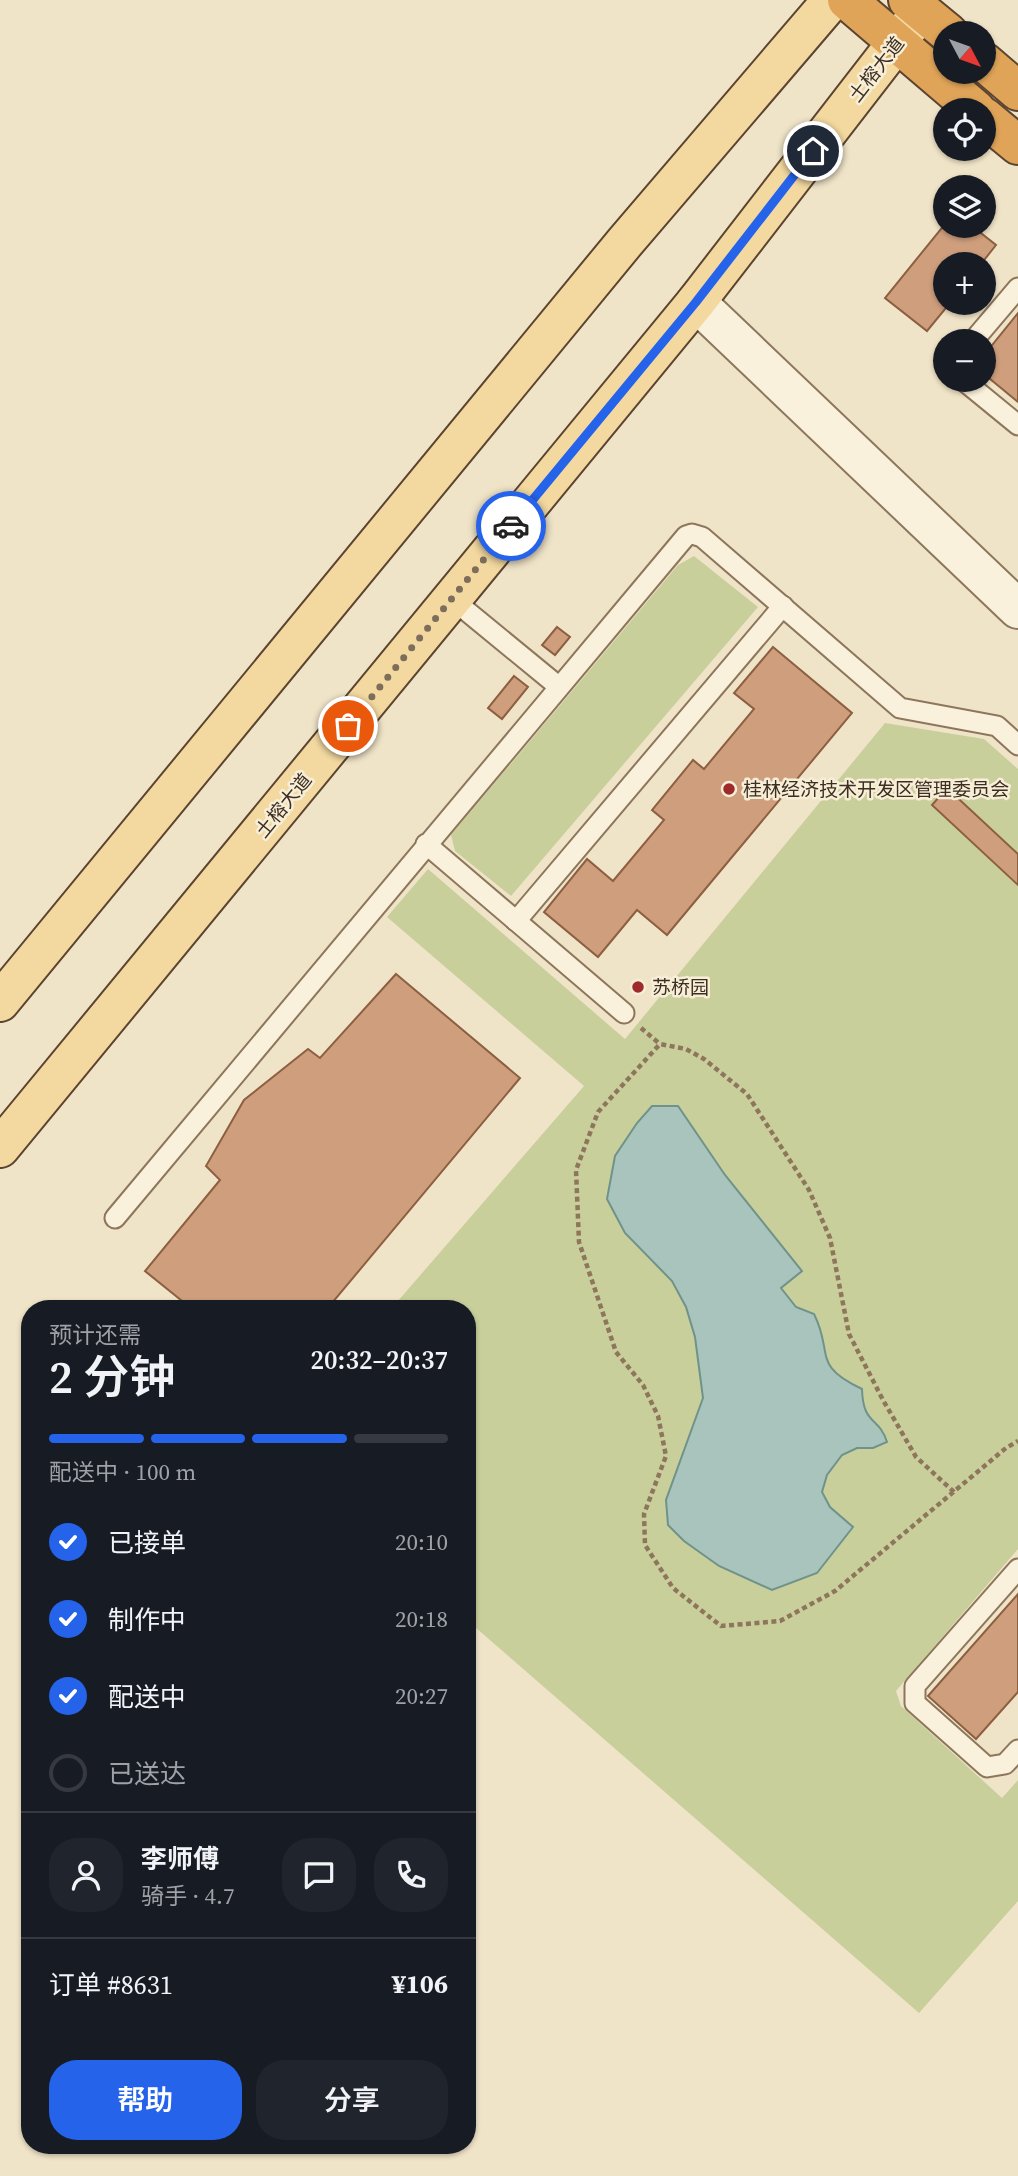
<!DOCTYPE html>
<html lang="zh">
<meta charset="utf-8">
<style>
:root{--surface:#171b24;--page:#20242c;--text:#f1f3f6;--muted:#9ea1a6;--line:#363941;--accent:#2563eb}
body{margin:0;font-family:"Source Serif 4","Noto Sans SC",serif;background:var(--page);color:var(--text);height:100vh;display:flex;flex-direction:column;font-size:26px;white-space:nowrap}
*{box-sizing:border-box;margin:0}
p{font-size:23px;color:var(--muted)}
.icon{flex:none;width:38px;height:38px;fill:none;stroke:currentColor;stroke-width:2;stroke-linecap:round;stroke-linejoin:round}
.map{position:relative;flex:1;overflow:hidden}
.side{position:absolute;left:21px;top:1300px;width:455px;height:854px;display:flex;flex-direction:column;background:var(--surface);border-radius:28px;box-shadow:0 2px 5px #0004}
.side>*{flex:none}
.needle{width:46px;rotate:131deg}
.buttons{position:absolute;left:933px;top:21px;display:grid;gap:14px}
.buttons a{display:grid;place-items:center;width:63px;height:63px;border-radius:50%;background:var(--surface);box-shadow:0 2px 5px #0004;font-size:35px}
.pin{position:absolute;display:grid;place-items:center;width:60px;height:60px;color:#fff;margin:-30px;border:4px solid #fff;border-radius:50%;box-shadow:0 2px 7px #0007}
.courier{position:absolute;display:grid;place-items:center;width:70px;height:70px;margin:-35px;border:5px solid #2563eb;border-radius:50%;background:#fff;color:#222;box-shadow:0 2px 9px #0007}
.head em{font-style:normal;font-weight:600}
.head div{display:flex;flex-direction:column-reverse}
.head{display:flex;align-items:center;justify-content:space-between;height:119px;padding:0 28px}
h1{font-size:46px;font-weight:600;line-height:52px}
.bar{display:grid;grid-template-columns:repeat(4,1fr);gap:10px 7px;align-content:center;height:84px;padding:0 28px}
.bar i{height:9px;border-radius:5px;background:var(--line)}
.bar .on{background:var(--accent)}
.bar p{grid-column:span 4}
.line{display:flex;align-items:center;gap:18px;padding:0 28px;border-top:2px solid var(--line)}
.line div{flex:1}
.round{display:grid;place-items:center;flex:none;width:74px;height:74px;border-radius:28px;background:var(--page)}
ol{padding:0 28px;list-style:none}
li{display:flex;align-items:center;gap:21px;height:77px}
li p{margin-inline-start:auto}
li .icon{padding:7px;border-radius:50%;background:var(--accent);color:#fff;stroke-width:4}
li:last-child{color:var(--muted)}
li i{width:38px;height:38px;border:4px solid var(--line);border-radius:50%}
.button{display:flex;gap:14px;margin-top:auto;padding:14px 28px}
.button a{flex:1;height:80px;border-radius:28px;background:var(--accent);color:#fff;font-size:28px;font-weight:600;line-height:80px;text-align:center}
.button a+a{background:var(--page);color:var(--text)}
.map>svg:first-child{display:block}
</style>
<div class="map">
<svg width="1018" height="2176" viewBox="0 0 1018 2176">
<rect width="100%" height="100%" fill="#f0e4c8"/>
<!-- green -->
<g fill="#c9cf9b">
<polygon points="694,556 758,607 511,896 455,851 451,835 678,565"/>
<polygon points="885,723 984,739 1018,769 1018,1549 896,1691 901,1706 1002,1798 1018,1780 1018,1901 919,2013 467,1620 467,1309 391,1309 584,1086 387,917 428,869 625,1039"/>
</g>
<!-- water -->
<path fill="#a9c4bc" stroke="#6f938a" stroke-width="2" d="M 652,1106 L 678,1106 L 725,1175 L 802,1271 L 781,1288 L 796,1307 L 814,1314 C 834,1354 811,1365 862,1389 C 863,1426 879,1416 887,1442 L 873,1448 L 857,1448 L 842,1455 L 827,1475 L 822,1492 L 830,1507 L 853,1527 L 817,1573 L 772,1590 L 719,1566 L 684,1541 L 668,1525 L 666,1500 L 703,1398 L 695,1337 L 686,1307 L 672,1281 L 625,1233 L 607,1199 L 615,1156 L 637,1123 Z"/>
<!-- building -->
<g fill="#cf9f7d" stroke="#8d5f41" stroke-width="2">
<polygon points="945,224 972,226 996,245 981,264 945,264 945,303 950,303 927,331 885,298"/>
<polygon points="1018,313 1018,402 984,374 984,355"/>
<polygon points="557,627 570,637 555,655 542,645"/>
<polygon points="773,647 852,713 667,935 637,910 598,957 544,912 587,859 613,881 664,820 652,810 693,760 704,769 754,709 734,693"/>
<polygon points="514,676 528,687 502,719 488,708"/>
<polygon points="947,788 1018,854 1018,885 932,805"/>
<polygon points="396,974 520,1078 327,1309 192,1309 145,1271 220,1180 206,1166 244,1100 308,1049 320,1058"/>
<polygon points="1018,1594 1018,1692 976,1739 928,1696"/>
</g>
<g fill="none" stroke-linecap="round" stroke-linejoin="round">
<defs>
<g id="lane">
<polyline points="973,341 1018,288"/>
<polyline points="963,380 1018,425"/>
<polyline points="452,599 558,686"/>
<polyline points="426,844 624,1013"/>
<polyline points="516,921 783,606"/>
<polyline points="115,1218 686,536 692,534 702,537 900,708 997,726 1018,745"/>
<polyline points="1018,1569 915,1686 915,1703 987,1767 1005,1764 1018,1750"/>
</g>
<polyline id="street" points="696,302 1018,609"/>
<g id="primary">
<polyline points="0,1002 625,242 832,0"/>
<polyline points="0,1148 696,302 918,15"/>
</g>
<g id="highway">
<polyline points="847,0 976,110"/>
<polyline points="908,0 948,33"/>
<polyline points="984,62 1018,91"/>
<polyline points="984,117 1018,145"/>
</g>
</defs>
<!-- lane casing -->
<use href="#lane" stroke="#8d765c" stroke-width="23"/>
<!-- street casing -->
<use href="#street" stroke="#8d765c" stroke-width="42"/>
<!-- primary casing -->
<use href="#primary" stroke="#5b4430" stroke-width="42"/>
<!-- highway casing -->
<use href="#highway" stroke="#5b4430" stroke-width="42"/>
<!-- path -->
<g stroke="#8d765c" stroke-width="4.5" stroke-dasharray="5 3.5" stroke-linecap="butt">
<polyline points="641,1028 660,1044"/>
<polyline points="954,1492 916,1457 883,1400 849,1334 830,1238 809,1190 747,1094 704,1059 686,1049 660,1044 598,1112 576,1170 579,1242 616,1352 643,1385 658,1416 666,1456 644,1514 645,1545 673,1588 721,1626 780,1621 835,1591 1006,1448 1018,1441"/>
</g>
<!-- lane -->
<use href="#lane" stroke="#faf1dc" stroke-width="19"/>
<!-- street -->
<use href="#street" stroke="#faf1dc" stroke-width="38"/>
<!-- primary -->
<use href="#primary" stroke="#f3d9a0" stroke-width="38"/>
<!-- highway -->
<use href="#highway" stroke="#e0a458" stroke-width="38"/>
</g>
<g fill="none" stroke-linecap="round" stroke-linejoin="round">
<!-- done -->
<polyline stroke="#7c6e5b" stroke-width="7" stroke-dasharray="0 12.6" points="348,726 511,526"/>
<!-- route -->
<polyline stroke="#2563eb" stroke-width="9" points="511,526 696,302 813,151"/>
</g>
<!-- markers -->
<g fill="#9e2a2b" stroke="#f7eed8" stroke-width="2.5">
<circle cx="729" cy="789" r="7"/>
<circle cx="638" cy="987" r="7"/>
</g>
<g text-anchor="middle" dominant-baseline="central" stroke-width="5" stroke-linejoin="round" paint-order="stroke">
<!-- street labels -->
<g font-size="19" fill="#3d2e20" stroke="#f7eed8">
<text transform="translate(876 69) rotate(-52)">土榕大道</text>
<text transform="translate(283 805) rotate(-51)">土榕大道</text>
</g>
<!-- poi labels -->
<g font-size="19" fill="#3d2e20" stroke="#f7eed8" text-anchor="start">
<text x="743" y="789">桂林经济技术开发区管理委员会</text>
<text x="652" y="987">苏桥园</text>
</g>
</g>
</svg>
<div class="buttons">
<a><svg class="needle" viewBox="-14 -14 28 28"><path d="M0-13l5 13h-10z" fill="#e53935"/><path d="M0 13l5-13h-10z" fill="#9ea1a6"/></svg></a>
<a><svg class="icon" aria-label="locate" viewBox="0 0 24 24"><circle cx="12" cy="12" r="6"/><path d="M12 2v4M12 18v4M2 12h4M18 12h4"/></svg></a>
<a><svg class="icon" aria-label="layers" viewBox="0 0 24 24"><path d="M12 4l9 5-9 5-9-5zM3 14l9 5 9-5"/></svg></a>
<a>+</a>
<a>−</a>
</div>
<div class="pin" style="left:348px;top:726px;background:#ea580c"><svg class="icon" aria-label="bag" viewBox="0 0 24 24"><path d="M5 8h14l-1 12H6zM9 8a3 3 0 0 1 6 0"/></svg></div>
<div class="pin" style="left:813px;top:151px;background:#1f2937"><svg class="icon" aria-label="home" viewBox="0 0 24 24"><path d="M3 11l9-7 9 7M6 9v11h12V9"/></svg></div>
<div class="courier" style="left:511px;top:526px"><svg class="icon" aria-label="car" viewBox="0 0 24 24"><path d="M5 17H2v-5l4-1 3-4h7l3 4 3 1v5h-3M9 17h6M6 11h13"/><circle cx="7" cy="17" r="2"/><circle cx="17" cy="17" r="2"/></svg></div>
<section class="side">
<div class="head"><div><h1>2 分钟</h1><p>预计还需</p></div><em>20:32–20:37</em></div>
<div class="bar"><i class="on"></i><i class="on"></i><i class="on"></i><i></i><p>配送中 · 100 m</p></div>
<ol>
<li><svg class="icon" aria-label="check" viewBox="0 0 24 24"><path d="M5 12l5 5 9-10"/></svg>已接单<p>20:10</p></li>
<li><svg class="icon" aria-label="check" viewBox="0 0 24 24"><path d="M5 12l5 5 9-10"/></svg>制作中<p>20:18</p></li>
<li><svg class="icon" aria-label="check" viewBox="0 0 24 24"><path d="M5 12l5 5 9-10"/></svg>配送中<p>20:27</p></li>
<li><i></i>已送达</li>
</ol>
<div class="line" style="height:126px"><a class="round"><svg class="icon" aria-label="person" viewBox="0 0 24 24"><circle cx="12" cy="8" r="4"/><path d="M4 21q1-7 8-7t8 7"/></svg></a><div><b>李师傅</b><p>骑手 · 4.7</p></div><a class="round"><svg class="icon" aria-label="chat" viewBox="0 0 24 24"><path d="M4 5h16v11H9l-5 4z"/></svg></a><a class="round"><svg class="icon" aria-label="phone" viewBox="0 0 24 24"><path d="M5 4h4l2 5-3 2q2 4 5 5l2-3 5 2v4C11 20 4 13 5 4z"/></svg></a></div>
<div class="line" style="height:91px"><div>订单 #8631</div><b>¥106</b></div>
<div class="button"><a>帮助</a><a>分享</a></div>
</section>
</div>
